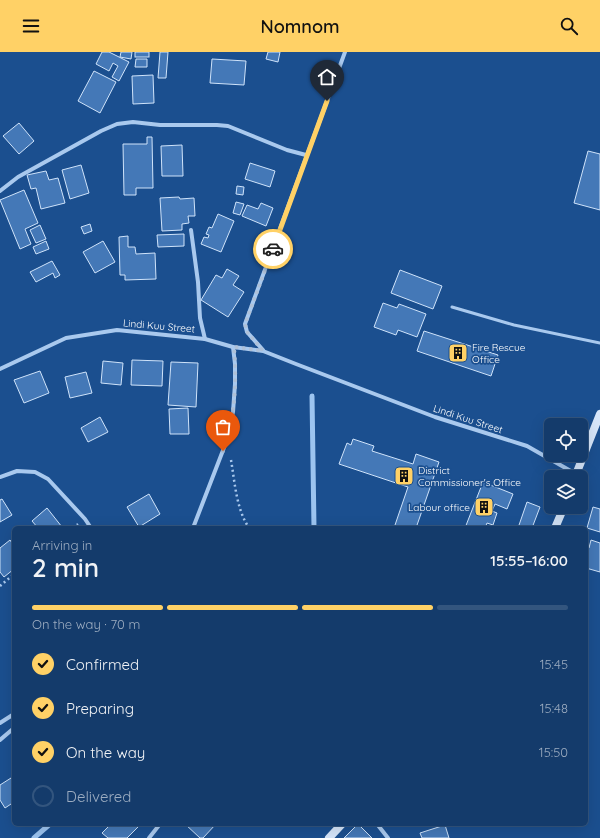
<!DOCTYPE html>
<meta charset="utf-8">
<style>
:root{--surface:#143b6b;--page:#214673;--text:#f1f3f6;--muted:#9dadc1;--line:#33557e;--accent:#ffd166}
body{margin:0;font-family:Quicksand,sans-serif;background:var(--page);color:var(--text);height:100vh;display:flex;flex-direction:column;font-size:15px;white-space:nowrap}
*{box-sizing:border-box;margin:0}
p{font-size:13px;color:var(--muted)}
.icon{flex:none;width:22px;height:22px;fill:none;stroke:currentColor;stroke-width:2;stroke-linecap:round;stroke-linejoin:round}
.map{position:relative;flex:1;overflow:hidden}
.sheet{position:absolute;left:12px;top:474px;width:576px;height:300px;display:flex;flex-direction:column;background:var(--surface);border-radius:6px;box-shadow:0 4px 16px #0002,0 0 0 1px var(--line)}
.sheet>*{flex:none}
.tools{position:absolute;left:544px;top:366px;display:grid;gap:8px}
.tools a{display:grid;place-items:center;width:44px;height:44px;border-radius:6px;background:var(--surface);box-shadow:0 4px 16px #0002,0 0 0 1px var(--line);font-size:20px}
.pin{position:absolute;display:grid;place-items:center;width:34px;height:34px;color:#fff;margin:-41px -17px;border-radius:50% 50% 50% 0;rotate:-45deg;box-shadow:0 0 4px #0007}
.pin .icon{rotate:45deg}
.courier{position:absolute;display:grid;place-items:center;width:40px;height:40px;margin:-20px;border:3px solid #ffd166;border-radius:50%;background:#fff;color:#222;box-shadow:0 1px 5px #0007}
.summary em{font-style:normal;font-weight:600}
.summary div{display:flex;flex-direction:column-reverse}
.summary{display:flex;align-items:center;justify-content:space-between;height:68px;padding:0 20px}
h1{font-size:26px;font-weight:600;line-height:30px}
.bar{display:grid;grid-template-columns:repeat(4,1fr);gap:6px 4px;align-content:center;height:48px;padding:0 20px}
.bar i{height:5px;border-radius:3px;background:var(--line)}
.bar .active{background:var(--accent)}
.bar p{grid-column:span 4}
ol{padding:0 20px;list-style:none}
li{display:flex;align-items:center;gap:12px;height:44px}
li p{margin-inline-start:auto}
li .icon{padding:4px;border-radius:50%;background:var(--accent);color:#111;stroke-width:4}
li:last-child{color:var(--muted)}
li i{width:22px;height:22px;border:2px solid var(--line);border-radius:50%}
header{display:flex;justify-content:space-between;align-items:center;height:52px;padding:0 20px;background:var(--accent);color:#111;font-size:18px;font-weight:600}
.map>svg:first-child{display:block}
</style>
<header><svg class="icon" aria-label="menu" viewBox="0 0 24 24"><path d="M4 6h16M4 12h16M4 18h16"/></svg>Nomnom<svg class="icon" aria-label="search" viewBox="0 0 24 24"><circle cx="10" cy="10" r="6"/><path d="M15 15l6 6"/></svg></header>
<div class="map">
<svg width="600" height="786" viewBox="0 0 600 786">
<rect width="100%" height="100%" fill="#1b4f8f"/>
<g fill="none" stroke-linecap="round" stroke-linejoin="round">
<!-- stream -->
<g stroke="#9cc4f0" stroke-width="5">
<polyline points="312,344 314,476"/>
<polyline points="34,786 50,772"/>
</g>
</g>
<!-- building -->
<g fill="#4478b7" stroke="#cfe3fa">
<polygon points="102,0 109,0 129,10 119,29 112,25 118,14 113,11 109,19 96,12"/>
<polygon points="121,0 132,0 131,7 120,5"/>
<rect x="135" y="0" width="14" height="5"/>
<polygon points="160,0 168,0 166,26 158,26"/>
<polygon points="268,0 280,0 278,10 266,7"/>
<polygon points="136,7 147,7 147,15 135,15"/>
<polygon points="212,7 246,9 244,33 210,31"/>
<polygon points="94,19 116,30 100,61 78,49"/>
<polygon points="153,23 154,51 133,52 132,24"/>
<polygon points="19,71 34,89 19,102 3,84"/>
<polygon points="147,85 152,85 153,136 136,136 136,143 124,143 123,92 147,92"/>
<polygon points="182,93 183,124 162,124 161,94"/>
<polygon points="588,99 600,102 600,158 574,151"/>
<polygon points="250,111 275,119 270,135 245,127"/>
<polygon points="81,113 89,141 70,147 62,118"/>
<polygon points="46,119 49,128 58,126 65,151 41,157 36,136 31,137 27,123"/>
<polygon points="237,134 244,135 243,143 236,142"/>
<polygon points="24,138 38,171 25,177 31,192 20,197 0,148"/>
<polygon points="179,145 180,147 194,146 195,164 188,164 189,171 182,172 182,178 162,179 160,146"/>
<polygon points="236,150 244,152 240,163 233,161"/>
<polygon points="261,151 273,156 266,174 242,164 247,153 258,157"/>
<polygon points="218,162 234,169 221,200 201,192 204,185 208,186 209,183 206,182 209,175 212,176"/>
<polygon points="90,172 92,179 84,182 81,175"/>
<polygon points="40,173 46,187 36,191 30,178"/>
<polygon points="184,182 184,194 158,195 157,183"/>
<polygon points="128,184 128,195 135,195 136,202 155,201 156,227 125,228 125,223 120,223 119,185"/>
<polygon points="46,189 49,197 36,202 33,195"/>
<polygon points="103,189 115,210 95,221 83,200"/>
<polygon points="52,209 60,223 55,226 53,221 36,230 30,220"/>
<polygon points="227,217 239,224 233,233 244,240 228,265 201,248 216,223 222,226"/>
<polygon points="400,218 442,234 433,257 391,241"/>
<polygon points="383,251 397,256 399,252 426,262 417,285 398,278 396,283 374,275"/>
<polygon points="424,279 498,303 491,324 417,299"/>
<polygon points="132,308 163,309 162,334 131,333"/>
<polygon points="103,309 123,311 121,333 101,331"/>
<polygon points="171,310 198,311 196,355 168,353"/>
<polygon points="40,319 49,341 24,351 14,328"/>
<polygon points="86,320 92,341 70,346 65,325"/>
<polygon points="188,356 189,382 170,382 169,357"/>
<polygon points="100,365 108,380 88,390 81,376"/>
<polygon points="353,387 374,394 372,399 413,412 416,402 439,410 416,476 394,476 408,435 339,412 347,391 351,393"/>
<polygon points="483,430 513,442 507,457 495,452 492,459 497,461 493,473 487,471 485,476 465,476"/>
<polygon points="149,442 160,462 139,475 127,455"/>
<polygon points="2,447 12,463 0,470 0,448"/>
<polygon points="527,450 540,455 532,476 518,476"/>
<polygon points="593,455 600,457 600,480 587,476"/>
<polygon points="47,456 62,475 61,476 38,476 32,469"/>
<polygon points="10,488 14,494 14,517 4,525 0,520 0,496"/>
<polygon points="591,488 600,491 600,520 586,516 586,496 589,496"/>
<polygon points="11,726 14,730 14,750 5,756 0,748 0,733"/>
<polygon points="111,772 141,772 127,786 108,786 102,781"/>
<polygon points="185,772 216,772 203,786 200,786"/>
<polygon points="358,772 372,786 344,786"/>
<polygon points="445,773 449,786 422,786 420,781"/>
</g>
<g fill="none" stroke-linecap="round" stroke-linejoin="round">
<!-- path -->
<g stroke="#a9c9ee" stroke-width="2.5" stroke-dasharray="2 3" stroke-linecap="butt">
<path d="M 231,408 C 235,431 236,456 249,476"/>
<polyline points="73,476 78,472"/>
<polyline points="0,534 14,522"/>
</g>
<!-- lane -->
<polyline stroke="#a9c9ee" stroke-width="3" points="452,255 514,273 600,291"/>
<!-- street -->
<g stroke="#a9c9ee" stroke-width="4">
<polyline points="0,139 18,125 101,79 117,72 133,70 160,73 217,73 228,74 287,98 306,103"/>
<polyline points="191,178 198,230 200,266 205,287"/>
<polyline points="263,298 247,280 245,272 345,0"/>
<polyline points="0,317 66,286 117,278 205,287 233,295 263,299 296,312 435,365 527,394 576,422"/>
<polyline points="0,425 17,419 35,420 48,427 85,467 91,476"/>
<polyline points="193,476 227,388 233,360 235,332 235,312 233,295"/>
<polyline points="0,671 14,662"/>
<polyline points="0,688 14,676"/>
<polyline points="377,772 388,786"/>
<polyline points="149,786 160,772"/>
</g>
<!-- secondary -->
<g stroke="#d6e6fa" stroke-width="8">
<polyline points="575,425 600,362"/>
<polyline points="555,476 564,455"/>
<polyline points="329,786 342,772"/>
</g>
</g>
<g fill="none" stroke-linecap="round" stroke-linejoin="round">
<!-- done -->
<path stroke="#afc1d8" stroke-width="4" stroke-dasharray="0 7.2" d="M 223,399 C 235,366 237,329 234,295 L 263,299 L 247,280 L 245,272 L 273,197"/>
<!-- route -->
<polyline stroke="#ffd166" stroke-width="5" points="273,197 327,49"/>
</g>
<!-- icons -->
<defs>
<symbol id="building-square" viewBox="-11 -11 22 22"><rect x="-9" y="-9" width="18" height="18" rx="4" fill="#ffd166" stroke="#1b4f8f"/><path d="M-4-6H4V6H1V3H-1V6H-4ZM-2.5-4.3h1.7v1.8h-1.7ZM.8-4.3h1.7v1.8H.8ZM-2.5-1h1.7V.8h-1.7ZM.8-1h1.7V.8H.8Z" fill="#111"/></symbol>
</defs>
<g fill-rule="evenodd">
<use href="#building-square" x="447" y="290" width="22" height="22"/>
<use href="#building-square" x="393" y="413" width="22" height="22"/>
<use href="#building-square" x="473" y="444" width="22" height="22"/>
</g>
<g text-anchor="middle" dominant-baseline="central" stroke-width="3.5" stroke-linejoin="round" paint-order="stroke">
<!-- street labels -->
<g font-size="10" fill="#fff" stroke="#1b4f8f">
<text transform="translate(159 274) rotate(5)">Lindi Kuu Street</text>
<text transform="translate(468 367) rotate(18)">Lindi Kuu Street</text>
</g>
<!-- poi labels -->
<g font-size="10" fill="#fff" stroke="#1b4f8f" text-anchor="start">
<text x="472" y="295">Fire Rescue<tspan x="472" dy="12">Office</tspan></text>
<text x="418" y="418">District<tspan x="418" dy="12">Commissioner's Office</tspan></text>
<text x="470" y="455" text-anchor="end">Labour office</text>
</g>
</g>
</svg>
<div class="tools">
<a><svg class="icon" aria-label="locate" viewBox="0 0 24 24"><circle cx="12" cy="12" r="6"/><path d="M12 2v4M12 18v4M2 12h4M18 12h4"/></svg></a>
<a><svg class="icon" aria-label="layers" viewBox="0 0 24 24"><path d="M12 4l9 5-9 5-9-5zM3 14l9 5 9-5"/></svg></a>
</div>
<div class="pin" style="left:223px;top:399px;background:#ea580c"><svg class="icon" aria-label="bag" viewBox="0 0 24 24"><path d="M5 8h14l-1 12H6zM9 8a3 3 0 0 1 6 0"/></svg></div>
<div class="pin" style="left:327px;top:49px;background:#1f2937"><svg class="icon" aria-label="home" viewBox="0 0 24 24"><path d="M3 11l9-7 9 7M6 9v11h12V9"/></svg></div>
<div class="courier" style="left:273px;top:197px"><svg class="icon" aria-label="car" viewBox="0 0 24 24"><path d="M5 17H2v-5l4-1 3-4h7l3 4 3 1v5h-3M9 17h6M6 11h13"/><circle cx="7" cy="17" r="2"/><circle cx="17" cy="17" r="2"/></svg></div>
<section class="sheet">
<div class="summary"><div><h1>2 min</h1><p>Arriving in</p></div><em>15:55–16:00</em></div>
<div class="bar"><i class="active"></i><i class="active"></i><i class="active"></i><i></i><p>On the way · 70 m</p></div>
<ol>
<li><svg class="icon" aria-label="check" viewBox="0 0 24 24"><path d="M5 12l5 5 9-10"/></svg>Confirmed<p>15:45</p></li>
<li><svg class="icon" aria-label="check" viewBox="0 0 24 24"><path d="M5 12l5 5 9-10"/></svg>Preparing<p>15:48</p></li>
<li><svg class="icon" aria-label="check" viewBox="0 0 24 24"><path d="M5 12l5 5 9-10"/></svg>On the way<p>15:50</p></li>
<li><i></i>Delivered</li>
</ol>
</section>
</div>
